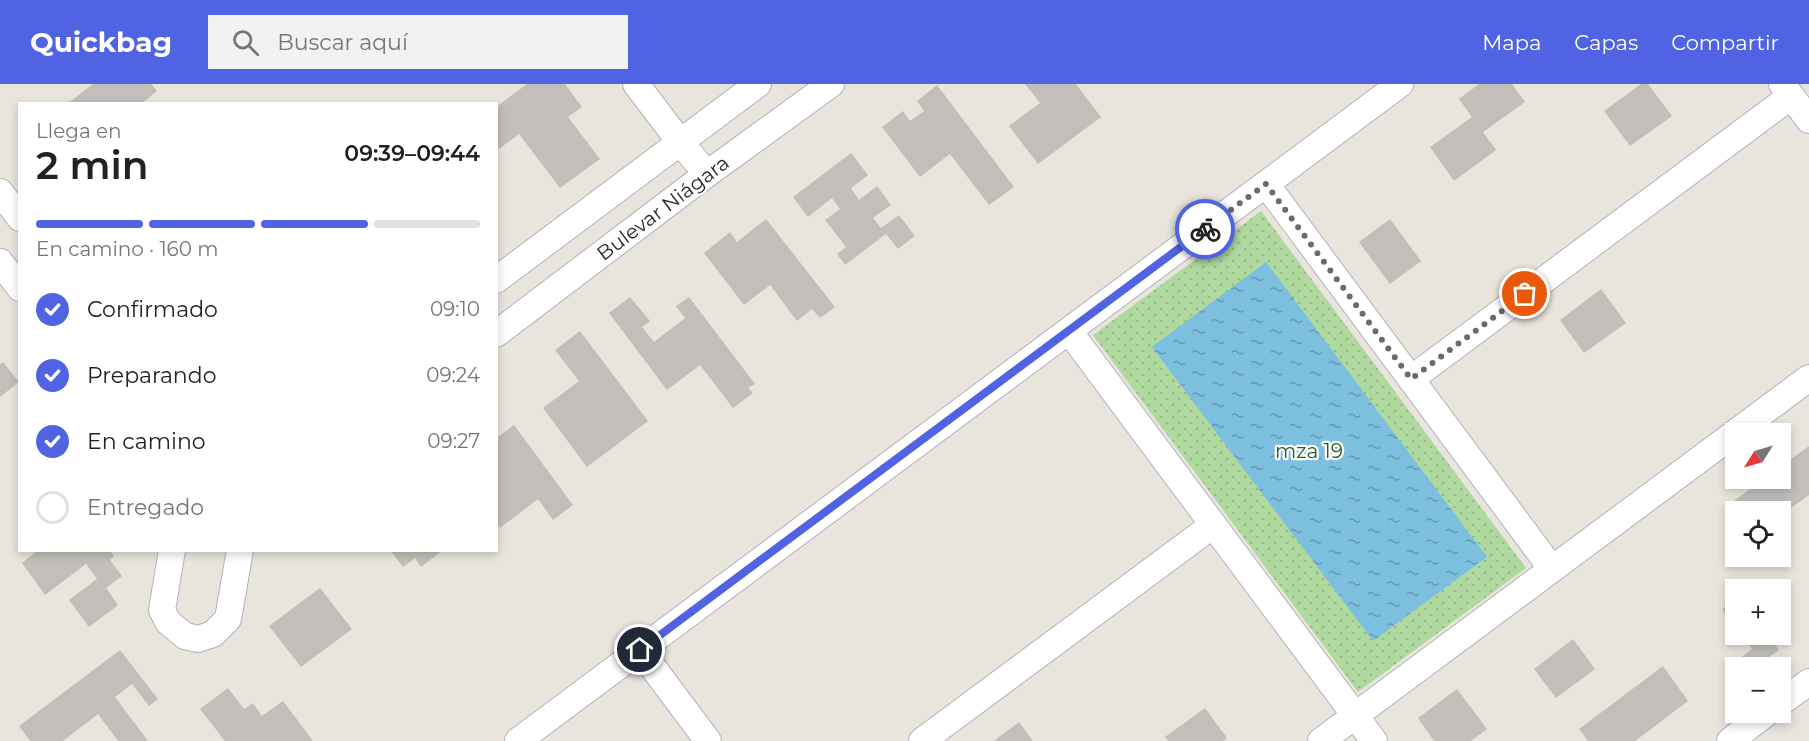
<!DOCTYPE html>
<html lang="es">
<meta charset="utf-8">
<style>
:root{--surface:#fff;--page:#f2f2f2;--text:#222;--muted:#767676;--line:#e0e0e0;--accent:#5063e3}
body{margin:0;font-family:Montserrat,sans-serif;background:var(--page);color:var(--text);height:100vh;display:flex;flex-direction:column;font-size:22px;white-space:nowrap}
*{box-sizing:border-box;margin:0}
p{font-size:20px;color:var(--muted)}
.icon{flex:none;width:33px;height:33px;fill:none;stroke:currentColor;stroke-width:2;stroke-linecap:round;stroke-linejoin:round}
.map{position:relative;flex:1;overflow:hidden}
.sheet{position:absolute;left:18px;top:18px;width:480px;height:450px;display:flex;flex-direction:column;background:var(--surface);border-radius:0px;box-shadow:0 3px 9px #0003}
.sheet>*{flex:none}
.needle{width:39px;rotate:233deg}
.tools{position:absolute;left:1725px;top:339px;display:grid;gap:12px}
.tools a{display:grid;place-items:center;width:66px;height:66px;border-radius:0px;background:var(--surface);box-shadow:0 3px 9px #0003;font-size:30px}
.pin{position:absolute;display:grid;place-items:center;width:51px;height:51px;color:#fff;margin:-26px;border:3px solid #fff;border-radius:50%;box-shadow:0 2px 6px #0007}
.courier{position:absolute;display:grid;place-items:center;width:60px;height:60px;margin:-30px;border:4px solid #5063e3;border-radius:50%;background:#fff;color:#222;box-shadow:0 2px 8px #0007}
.head em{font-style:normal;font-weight:600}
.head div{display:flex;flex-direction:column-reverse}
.head{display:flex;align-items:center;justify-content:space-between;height:102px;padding:0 18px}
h1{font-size:39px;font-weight:600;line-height:45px}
.bar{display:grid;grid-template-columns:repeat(4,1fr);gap:9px 6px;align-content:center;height:72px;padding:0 18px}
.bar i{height:8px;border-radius:4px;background:var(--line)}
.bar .on{background:var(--accent)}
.bar p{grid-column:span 4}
ol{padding:0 18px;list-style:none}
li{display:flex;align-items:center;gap:18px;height:66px}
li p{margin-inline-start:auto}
li .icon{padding:6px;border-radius:50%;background:var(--accent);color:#fff;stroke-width:4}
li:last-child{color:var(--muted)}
li i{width:33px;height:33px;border:3px solid var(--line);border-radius:50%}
header{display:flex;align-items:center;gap:36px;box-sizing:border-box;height:84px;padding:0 30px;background:var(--accent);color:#fff}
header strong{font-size:28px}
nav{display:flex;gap:33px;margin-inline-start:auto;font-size:21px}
.search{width:420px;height:54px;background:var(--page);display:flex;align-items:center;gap:15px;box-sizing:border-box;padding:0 21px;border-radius:0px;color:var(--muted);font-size:22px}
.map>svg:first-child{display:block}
</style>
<header>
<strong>Quickbag</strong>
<div class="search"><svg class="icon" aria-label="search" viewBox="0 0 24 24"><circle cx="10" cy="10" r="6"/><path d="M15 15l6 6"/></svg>Buscar aquí</div>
<nav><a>Mapa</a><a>Capas</a><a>Compartir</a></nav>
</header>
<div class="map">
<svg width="1809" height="657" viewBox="0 0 1809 657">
<defs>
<pattern id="park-dots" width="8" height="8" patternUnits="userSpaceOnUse" patternTransform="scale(1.5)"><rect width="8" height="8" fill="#b0d9a0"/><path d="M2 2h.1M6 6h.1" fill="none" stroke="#97ba8a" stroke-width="1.8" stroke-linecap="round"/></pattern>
<pattern id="water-ripples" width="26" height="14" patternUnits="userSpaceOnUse" patternTransform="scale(1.5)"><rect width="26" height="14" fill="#7cbfdf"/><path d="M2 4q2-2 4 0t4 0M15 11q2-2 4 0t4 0" fill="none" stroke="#669bb5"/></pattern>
</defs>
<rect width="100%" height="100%" fill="#e9e5dd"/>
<!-- park -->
<polygon fill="url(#park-dots)" points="1261,127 1526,484 1358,608 1093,251"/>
<!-- water -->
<polygon fill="url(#water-ripples)" points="1266,178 1487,473 1373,557 1152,263"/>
<!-- building -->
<g fill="#c2beb9">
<polygon points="93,0 151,0 157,7 141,20 67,20"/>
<polygon points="527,0 565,0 582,23 568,33 600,75 560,104 519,50 496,67 496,23"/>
<polygon points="1025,0 1076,0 1101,33 1038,80 1009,42 1040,19"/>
<polygon points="1479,0 1512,0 1525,18 1483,48 1496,66 1454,97 1430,63 1472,33 1459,15"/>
<polygon points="1641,0 1648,0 1672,32 1630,62 1604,27"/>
<polygon points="937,1 1014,103 989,121 950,70 920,93 882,43 903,27 910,37 924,27 917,17"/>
<polygon points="851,69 868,91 851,104 859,116 877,102 891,121 873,134 881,144 899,131 915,152 898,165 886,150 845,181 837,170 846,163 825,136 840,125 832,114 808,133 793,113"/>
<polygon points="766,135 835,223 820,234 812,225 797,237 770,201 744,221 704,169 730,148 737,158"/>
<polygon points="1390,135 1421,177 1390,200 1359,158"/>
<polygon points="1601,205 1626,239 1584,269 1560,236"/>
<polygon points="630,213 650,237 642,243 654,258 685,234 676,222 689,213 755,300 748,304 753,309 733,324 700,281 667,306 609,229"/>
<polygon points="580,247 648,337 587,383 543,324 579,297 555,266"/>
<polygon points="3,278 19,298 0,313 0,280"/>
<polygon points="514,341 573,421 553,436 538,415 500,444 496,439 496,354"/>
<polygon points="1809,362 1809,411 1780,432 1780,428 1738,428 1731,419 1765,394 1780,394 1780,383"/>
<polygon points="38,466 110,466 114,472 110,476 122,492 106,504 118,521 89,543 69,516 97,495 86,480 45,511 22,479"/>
<polygon points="390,466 443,466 421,483 415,474 403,483"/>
<polygon points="320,504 352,545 301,583 269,542"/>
<polygon points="1736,515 1736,543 1722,525"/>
<polygon points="1741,550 1768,550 1779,566 1754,584 1747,584 1740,574 1752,565"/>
<polygon points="1573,555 1595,585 1556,614 1534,585"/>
<polygon points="120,566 158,615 149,622 132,600 115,613 148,657 118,657 98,630 63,657 30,657 19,642"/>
<polygon points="1663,582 1688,617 1635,657 1588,657 1579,645"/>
<polygon points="228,604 244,625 253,619 262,632 283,617 313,657 225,657 200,625"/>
<polygon points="1457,605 1487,645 1471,657 1434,657 1418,634"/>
<polygon points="1205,624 1227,654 1223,657 1168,657 1165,653"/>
<polygon points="1019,638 1033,657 994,657 999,653"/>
</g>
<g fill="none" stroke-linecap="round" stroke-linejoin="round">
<defs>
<g id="minor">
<polyline points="636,0 680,58 707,90"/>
<polyline points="1782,0 1809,36"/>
<polyline points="1266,100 1552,485"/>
<polyline points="0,108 20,134"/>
<polyline points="0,178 20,204"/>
<polyline points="496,196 758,0"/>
<polyline points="1069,247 1374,657"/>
<polyline points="496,250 707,90 831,0"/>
<polyline points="1411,295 1791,12"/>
<polyline points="172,466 162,526 168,538 185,552 198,555 213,550 228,535 240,466"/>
<polyline points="640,566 708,657"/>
<polyline points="1780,619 1809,598"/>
<polyline points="518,657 1400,0"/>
<polyline points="922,657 1213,441"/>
<polyline points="1321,657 1809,294"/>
<polyline points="1730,657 1768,628"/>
</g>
</defs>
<!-- minor casing -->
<use href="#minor" stroke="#b0b2bb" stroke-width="28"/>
<!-- minor -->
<use href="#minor" stroke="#fff" stroke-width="26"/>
</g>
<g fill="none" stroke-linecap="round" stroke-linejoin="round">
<!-- done -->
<polyline stroke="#6c6b68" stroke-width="6" stroke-dasharray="0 10.8" points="1205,145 1266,100 1411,295 1525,210"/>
<!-- route -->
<polyline stroke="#5063e3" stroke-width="8" points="640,566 1205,145"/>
</g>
<g text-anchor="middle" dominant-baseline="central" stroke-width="4.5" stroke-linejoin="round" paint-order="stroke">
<!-- street labels -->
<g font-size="20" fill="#292929" stroke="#fff">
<text transform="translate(663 124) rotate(-37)">Bulevar Niágara</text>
</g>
<!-- park labels -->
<g font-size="20" fill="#2b5d23" stroke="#fff">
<text x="1309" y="367">mza 19</text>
</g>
</g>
</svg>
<div class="tools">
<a><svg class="needle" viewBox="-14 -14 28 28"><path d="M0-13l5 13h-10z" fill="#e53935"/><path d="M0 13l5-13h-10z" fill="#767676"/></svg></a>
<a><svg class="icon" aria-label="locate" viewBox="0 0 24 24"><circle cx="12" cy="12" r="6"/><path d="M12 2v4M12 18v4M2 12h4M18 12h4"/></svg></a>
<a>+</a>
<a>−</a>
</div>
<div class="pin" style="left:1525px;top:210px;background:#ea580c"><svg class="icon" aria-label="bag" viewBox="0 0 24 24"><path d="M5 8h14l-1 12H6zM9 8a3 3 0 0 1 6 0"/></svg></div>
<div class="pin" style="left:640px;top:566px;background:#1f2937"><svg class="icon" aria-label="home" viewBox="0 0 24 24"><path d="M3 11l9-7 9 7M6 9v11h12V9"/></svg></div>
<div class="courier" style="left:1205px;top:145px"><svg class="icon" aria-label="bike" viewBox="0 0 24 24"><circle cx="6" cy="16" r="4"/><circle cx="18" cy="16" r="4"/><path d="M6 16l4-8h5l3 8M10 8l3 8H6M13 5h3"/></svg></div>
<section class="sheet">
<div class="head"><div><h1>2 min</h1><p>Llega en</p></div><em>09:39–09:44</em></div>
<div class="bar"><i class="on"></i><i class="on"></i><i class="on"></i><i></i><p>En camino · 160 m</p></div>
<ol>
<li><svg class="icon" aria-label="check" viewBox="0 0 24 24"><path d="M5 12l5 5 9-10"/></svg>Confirmado<p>09:10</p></li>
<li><svg class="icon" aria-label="check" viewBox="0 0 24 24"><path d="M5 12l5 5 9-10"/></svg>Preparando<p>09:24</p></li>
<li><svg class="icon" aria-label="check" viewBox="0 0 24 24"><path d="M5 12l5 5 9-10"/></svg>En camino<p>09:27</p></li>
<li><i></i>Entregado</li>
</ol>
</section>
</div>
